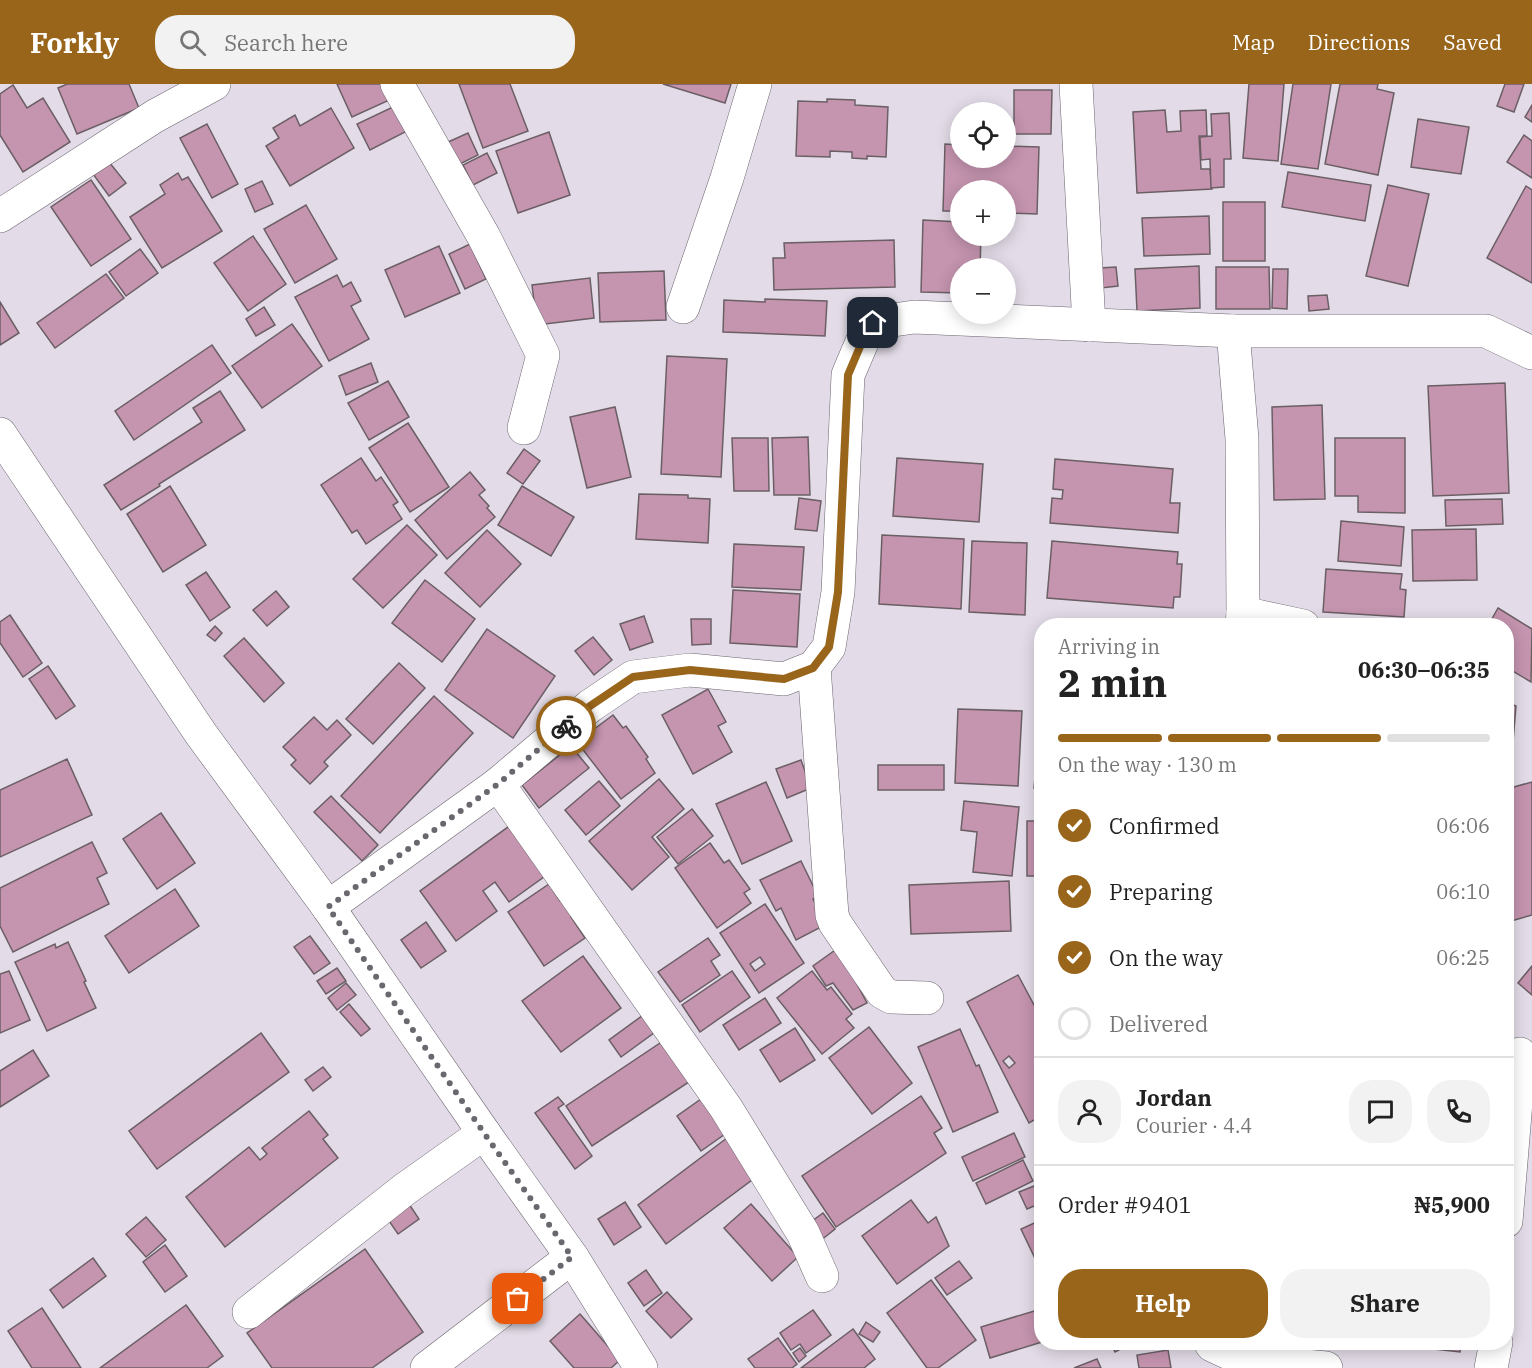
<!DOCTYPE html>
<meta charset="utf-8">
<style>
:root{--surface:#fff;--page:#f2f2f2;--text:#222;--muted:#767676;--line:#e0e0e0;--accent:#99651b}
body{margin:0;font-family:"IBM Plex Serif",serif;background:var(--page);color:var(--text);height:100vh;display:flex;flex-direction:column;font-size:22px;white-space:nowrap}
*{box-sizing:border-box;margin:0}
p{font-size:20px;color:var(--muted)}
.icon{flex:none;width:33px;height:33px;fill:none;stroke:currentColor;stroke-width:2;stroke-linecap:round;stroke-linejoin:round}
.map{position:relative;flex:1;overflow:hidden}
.panel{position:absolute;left:1034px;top:534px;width:480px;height:732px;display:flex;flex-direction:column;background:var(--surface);border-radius:24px;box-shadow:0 3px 15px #0003}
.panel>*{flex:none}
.controls{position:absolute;left:950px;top:18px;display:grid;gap:12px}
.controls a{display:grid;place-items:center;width:66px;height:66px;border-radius:50%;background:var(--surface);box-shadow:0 3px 15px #0003;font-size:30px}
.pin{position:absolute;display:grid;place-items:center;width:51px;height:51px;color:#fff;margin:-26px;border-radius:12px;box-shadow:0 3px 9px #0006}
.courier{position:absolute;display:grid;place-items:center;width:60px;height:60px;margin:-30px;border:4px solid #99651b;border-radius:50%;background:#fff;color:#222;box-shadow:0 2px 8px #0007}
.summary em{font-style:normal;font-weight:800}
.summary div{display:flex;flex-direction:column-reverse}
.summary{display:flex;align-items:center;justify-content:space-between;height:102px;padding:0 24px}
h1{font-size:39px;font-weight:800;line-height:45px}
.bar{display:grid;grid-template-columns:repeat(4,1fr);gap:9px 6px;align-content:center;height:72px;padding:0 24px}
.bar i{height:8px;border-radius:4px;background:var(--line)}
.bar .selected{background:var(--accent)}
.bar p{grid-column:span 4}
.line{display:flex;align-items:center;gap:15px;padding:0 24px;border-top:2px solid var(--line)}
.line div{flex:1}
.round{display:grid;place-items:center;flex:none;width:63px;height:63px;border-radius:24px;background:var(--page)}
ol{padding:0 24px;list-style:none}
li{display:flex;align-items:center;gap:18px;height:66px}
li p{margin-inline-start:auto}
li .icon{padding:6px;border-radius:50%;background:var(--accent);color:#fff;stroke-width:4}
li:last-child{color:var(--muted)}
li i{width:33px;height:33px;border:3px solid var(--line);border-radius:50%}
.primary-button{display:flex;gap:12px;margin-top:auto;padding:12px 24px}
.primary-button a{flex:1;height:69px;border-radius:24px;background:var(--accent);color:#fff;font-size:24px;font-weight:800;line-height:69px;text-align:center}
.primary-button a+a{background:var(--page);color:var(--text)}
header{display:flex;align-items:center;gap:36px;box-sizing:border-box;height:84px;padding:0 30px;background:var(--accent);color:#fff}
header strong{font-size:28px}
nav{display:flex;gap:33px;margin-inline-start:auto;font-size:21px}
.search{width:420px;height:54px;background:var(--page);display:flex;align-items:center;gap:15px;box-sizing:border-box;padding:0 21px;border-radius:24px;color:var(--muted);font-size:22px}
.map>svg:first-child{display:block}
</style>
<header>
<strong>Forkly</strong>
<div class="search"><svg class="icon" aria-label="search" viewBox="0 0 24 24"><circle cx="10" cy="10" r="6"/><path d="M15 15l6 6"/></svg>Search here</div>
<nav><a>Map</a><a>Directions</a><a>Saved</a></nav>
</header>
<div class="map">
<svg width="1532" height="1284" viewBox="0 0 1532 1284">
<rect width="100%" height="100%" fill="#e3dce8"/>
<!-- building -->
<g fill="#c594af" stroke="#6b5f65" stroke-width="1.5" fill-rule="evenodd">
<polygon points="67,0 129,0 139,24 77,50 58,4"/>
<polygon points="337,0 390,0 396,13 352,33"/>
<polygon points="459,0 510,0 528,47 483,64"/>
<polygon points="663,0 731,0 725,19"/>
<polygon points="1249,0 1284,0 1278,77 1243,74"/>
<polygon points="1293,0 1331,0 1318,85 1281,80"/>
<polygon points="1340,0 1378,0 1377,5 1394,9 1378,91 1325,80"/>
<polygon points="1505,0 1524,0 1514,28 1497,22"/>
<polygon points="13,1 27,24 43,14 70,58 23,88 0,51 0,10"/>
<polygon points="1014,6 1052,6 1051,50 1014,50"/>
<polygon points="827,15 855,16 855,21 888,23 886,73 867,72 867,75 852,74 852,68 830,67 830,73 796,72 798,17 827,18"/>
<polygon points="1532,21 1532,38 1525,33"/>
<polygon points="395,22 407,47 370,66 357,40"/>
<polygon points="331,24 354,64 290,102 266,62 279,54 273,44 295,31 300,42"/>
<polygon points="1165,26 1167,48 1181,47 1180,27 1206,26 1207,52 1199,52 1201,85 1210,85 1212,105 1137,109 1133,28"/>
<polygon points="1229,29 1231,75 1224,75 1224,103 1211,104 1210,75 1201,76 1200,53 1212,52 1211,30"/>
<polygon points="1418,35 1469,43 1461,90 1411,83"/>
<polygon points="207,40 238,100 212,114 180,54"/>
<polygon points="549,48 570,111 518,129 496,67"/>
<polygon points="468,49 478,71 456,82 446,59"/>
<polygon points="1524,51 1532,57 1532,94 1507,78"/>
<polygon points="945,60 960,61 960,74 1005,74 1005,62 1039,63 1037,130 1005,129 1005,106 960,106 960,127 943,127"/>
<polygon points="487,69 497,89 473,101 463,81"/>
<polygon points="109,78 126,99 109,112 93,90"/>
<polygon points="1288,88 1371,101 1365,137 1282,123"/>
<polygon points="178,89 182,96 188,93 222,147 162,184 130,133 165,110 160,101"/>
<polygon points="91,96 131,155 91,182 51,123"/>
<polygon points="262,97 273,120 255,128 245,105"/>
<polygon points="1388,101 1429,110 1408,202 1366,192"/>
<polygon points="1526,102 1532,106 1532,199 1487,174"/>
<rect x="1223" y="118" width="42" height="59"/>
<polygon points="306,121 337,175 295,199 264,145"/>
<polygon points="1209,132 1210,170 1144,172 1142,134"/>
<polygon points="923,136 960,138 960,152 981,152 980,184 960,184 960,209 921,208"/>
<polygon points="253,152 286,200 248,227 214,179"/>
<polygon points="894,156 895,203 774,206 773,174 785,174 784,159"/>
<polygon points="470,160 486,195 465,205 449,170"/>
<polygon points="439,162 460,209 405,233 385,186"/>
<polygon points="140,165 158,189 126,212 109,188"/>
<polygon points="1199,182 1200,224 1137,227 1135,185"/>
<polygon points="1116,183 1118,202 1101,204 1099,184"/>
<polygon points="1216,183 1269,183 1270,225 1216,225"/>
<polygon points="1273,185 1288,185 1287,225 1272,224"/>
<polygon points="664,187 666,236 600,238 598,189"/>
<polygon points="106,190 124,214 55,264 37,239"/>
<polygon points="337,191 343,203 351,198 361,217 351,222 369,255 329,277 295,213"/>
<polygon points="590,194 594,234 537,241 532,201"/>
<polygon points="1327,211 1329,225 1309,227 1308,212"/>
<polygon points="765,215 827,217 825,252 723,248 724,216 765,218"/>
<polygon points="0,218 19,249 0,261"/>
<polygon points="264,223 275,241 256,252 246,235"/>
<polygon points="292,240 322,282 262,324 232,282"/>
<polygon points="212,261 231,289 134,356 115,327"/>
<polygon points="667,272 727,275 721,393 661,390"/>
<polygon points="371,279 378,298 346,311 339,292"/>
<polygon points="388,297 409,333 369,356 348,319"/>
<polygon points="1505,299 1509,409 1433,412 1428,302"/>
<polygon points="220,307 245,346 159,400 160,402 121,426 104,401 202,338 193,324"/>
<polygon points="1322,321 1325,415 1274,416 1272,323"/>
<polygon points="615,323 631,393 587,404 570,333"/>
<polygon points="408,339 449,403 410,428 369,364"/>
<polygon points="808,353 810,411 774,411 772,354"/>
<polygon points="732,354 768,354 769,407 734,407"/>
<polygon points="1335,354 1405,354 1405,429 1358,428 1358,412 1335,412"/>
<polygon points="524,365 540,377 523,400 507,389"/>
<polygon points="361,374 376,397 381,393 398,418 393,421 402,435 366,460 357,446 352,449 321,401"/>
<polygon points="897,374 983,380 979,438 893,432"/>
<polygon points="1055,375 1173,385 1170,419 1180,419 1178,449 1050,439 1052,414 1062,415 1063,406 1053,405"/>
<polygon points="470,388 485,406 479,411 489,422 487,424 495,433 447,475 415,436"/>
<polygon points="170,402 206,461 163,488 127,430"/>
<polygon points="522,402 574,433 551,472 498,441"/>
<polygon points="639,410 688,411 688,414 710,415 708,459 636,455"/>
<polygon points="799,414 821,417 817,447 795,445"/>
<polygon points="1502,415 1503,440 1446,442 1445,416"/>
<polygon points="1341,437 1404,443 1401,482 1338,477"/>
<polygon points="407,441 437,471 383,524 353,495"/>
<polygon points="1476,445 1477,496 1413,497 1412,446"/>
<polygon points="487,446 521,480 480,523 445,489"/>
<polygon points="882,451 964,455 961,525 879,520"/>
<polygon points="972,457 1027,459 1025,531 969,528"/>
<polygon points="1052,457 1178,468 1177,480 1182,480 1180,513 1174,513 1173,524 1047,514"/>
<polygon points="734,460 804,463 801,506 732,503"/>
<polygon points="1326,485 1402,490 1400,505 1406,506 1404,533 1323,528"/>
<polygon points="206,488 230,523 210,537 186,501"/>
<polygon points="425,496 475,535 442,578 392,539"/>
<polygon points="733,506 800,510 797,563 730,559"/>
<polygon points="276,507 289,523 267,542 253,526"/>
<polygon points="1498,524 1532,545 1531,598 1506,583 1506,542 1488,542"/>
<polygon points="10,531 42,579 23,593 0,559 0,538"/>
<polygon points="644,532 653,558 630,566 620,540"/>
<polygon points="691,535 711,535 711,560 692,561"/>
<polygon points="215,542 222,549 215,557 207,551"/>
<polygon points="487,545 555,592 513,654 445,606"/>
<polygon points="593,553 612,576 594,591 575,567"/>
<polygon points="244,554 284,599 264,618 224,572"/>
<polygon points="399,579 425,604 373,660 346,635"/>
<polygon points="48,582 75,622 56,635 29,595"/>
<polygon points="708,605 726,638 718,642 732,668 693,690 662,631"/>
<polygon points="434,612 473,649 380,749 341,712"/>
<polygon points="1506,618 1516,622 1510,693 1506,694"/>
<polygon points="958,625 1022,627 1018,702 955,699"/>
<polygon points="613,631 623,644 626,642 648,673 646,675 655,689 621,715 577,658"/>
<polygon points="314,633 327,646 337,636 351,651 324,678 328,682 310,700 291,681 296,676 283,663"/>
<polygon points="1039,652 1041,652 1041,705 1034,704"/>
<polygon points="571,662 589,684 539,724 522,701"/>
<polygon points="67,675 92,731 0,773 0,706"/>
<polygon points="801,676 811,704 787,714 776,685"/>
<rect x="878" y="681" width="66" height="25"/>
<polygon points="659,695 684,725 652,753 669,773 632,806 589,757"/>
<polygon points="599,697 620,722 586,751 565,726"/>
<polygon points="766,698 792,757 742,780 716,720"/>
<polygon points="1532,698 1532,831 1511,837 1506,819 1506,705"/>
<polygon points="331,712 378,761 362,777 314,728"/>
<polygon points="964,717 1019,723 1012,792 973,788 977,748 961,746"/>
<polygon points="692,725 713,752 678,780 657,753"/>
<polygon points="161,729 195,779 157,805 123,755"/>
<rect x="1027" y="737" width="14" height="55"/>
<polygon points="512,740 548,790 509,818 495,798 483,807 497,827 456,857 420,807"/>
<polygon points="92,758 107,789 97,794 109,820 13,868 0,842 0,804"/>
<polygon points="710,759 724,779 729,776 750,805 744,809 751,819 717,844 675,784"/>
<polygon points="801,777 818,812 813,815 825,841 796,856 781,824 776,827 760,796"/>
<polygon points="1009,797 1011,847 911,850 909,801"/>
<polygon points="549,800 560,817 566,813 576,829 571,833 585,854 544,882 508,828"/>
<polygon points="175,805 199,842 129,889 105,852"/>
<path d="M 765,820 L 804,879 L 759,909 L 720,849 ZM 760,873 L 765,880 L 755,887 L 750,880 Z"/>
<polygon points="426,838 446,867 421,884 401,856"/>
<polygon points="310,852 330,879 314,890 294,863"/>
<polygon points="708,854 720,871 711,877 720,891 680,918 658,888"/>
<polygon points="68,858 86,897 84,898 96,924 47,947 15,878 55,860 56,864"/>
<polygon points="838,864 867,919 853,926 833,899 826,902 813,882"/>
<polygon points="583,872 621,924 561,968 522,917"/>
<polygon points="1532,882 1532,911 1518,899"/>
<polygon points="337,884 346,897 326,910 317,897"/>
<polygon points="9,887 30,936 0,949 0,890"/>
<polygon points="732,887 750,913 700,948 682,921"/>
<polygon points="812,887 827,906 831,903 852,930 846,935 854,944 822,970 777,914"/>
<path d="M 1018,891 L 1041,934 L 1041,1032 L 1029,1039 L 967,918 ZM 1009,972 L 1015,979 L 1009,984 L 1003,977 Z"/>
<polygon points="346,899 356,911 337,926 328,914"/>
<polygon points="765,914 781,939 739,966 723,941"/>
<polygon points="349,920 370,945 361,952 340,928"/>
<polygon points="650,926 662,943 621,973 609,956"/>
<polygon points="869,943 912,999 872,1030 829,974"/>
<polygon points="795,944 815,976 780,998 760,966"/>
<polygon points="960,945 976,982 979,981 998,1028 953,1048 918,963"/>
<polygon points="261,949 289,988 157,1085 129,1047"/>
<polygon points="672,951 698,992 592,1062 566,1022"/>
<polygon points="33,966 49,992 0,1023 0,987"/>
<polygon points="323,983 331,993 313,1007 305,996"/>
<polygon points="921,1012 942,1044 934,1049 946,1069 836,1143 802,1092"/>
<polygon points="558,1013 564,1020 558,1024 592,1072 575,1085 535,1029"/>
<polygon points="701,1015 725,1050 701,1067 677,1032"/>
<polygon points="309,1027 328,1051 323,1055 338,1074 225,1163 186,1113 249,1063 260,1076 267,1070 262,1064"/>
<polygon points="1014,1049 1025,1073 973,1097 962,1073"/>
<polygon points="727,1054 756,1093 666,1160 638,1121"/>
<polygon points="1023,1076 1033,1097 986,1120 976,1099"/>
<polygon points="1034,1102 1041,1119 1027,1125 1019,1108"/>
<polygon points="911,1116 928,1139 936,1133 949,1162 897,1200 862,1152"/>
<polygon points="407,1117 419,1135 398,1150 385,1131"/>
<polygon points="625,1118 641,1143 614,1161 598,1135"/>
<polygon points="751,1120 798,1173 772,1197 724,1144"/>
<polygon points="823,1129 835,1145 820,1157 808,1140"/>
<polygon points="146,1133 166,1156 146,1173 126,1150"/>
<polygon points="1041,1136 1041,1187 1021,1145"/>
<polygon points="165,1161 187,1192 165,1208 143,1178"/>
<polygon points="365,1165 423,1248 372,1284 272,1284 247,1249"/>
<polygon points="93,1174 106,1192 63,1224 50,1206"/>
<polygon points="959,1177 972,1194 947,1211 935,1194"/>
<polygon points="646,1186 662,1209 644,1222 628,1199"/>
<polygon points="931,1196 976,1256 938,1284 927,1284 887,1229"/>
<polygon points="667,1208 692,1235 671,1254 646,1227"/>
<polygon points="186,1221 223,1272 207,1284 100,1284"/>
<polygon points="42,1224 81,1284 32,1284 8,1247"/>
<polygon points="1041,1225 1041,1258 1042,1258 990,1274 981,1243"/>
<polygon points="813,1226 831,1251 806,1269 800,1260 791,1266 780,1249"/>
<polygon points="580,1230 620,1276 611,1284 574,1284 550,1257"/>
<polygon points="866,1238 880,1248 873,1258 859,1250"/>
<polygon points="853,1245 875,1275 864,1284 801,1284"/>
<polygon points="778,1254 797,1280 792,1284 755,1284 748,1275"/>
<polygon points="1110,1258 1134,1258 1115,1268"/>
<polygon points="1371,1258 1461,1258 1460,1268"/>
<polygon points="800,1264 806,1272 799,1278 793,1269"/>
<polygon points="1168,1266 1171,1284 1139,1284 1137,1271"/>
<polygon points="1097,1275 1101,1284 1074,1284"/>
</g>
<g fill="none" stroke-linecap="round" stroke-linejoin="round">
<defs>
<g id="minor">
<polyline points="397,0 484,153 543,271 524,344"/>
<polyline points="1076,0 1089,241"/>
<polyline points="0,132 155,32 214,0"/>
<polyline points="683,223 727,94 755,0"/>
<polyline points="1233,247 1242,355 1243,529 1242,542"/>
<polyline points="0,350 201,650 328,823 484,1049 572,1173 641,1284"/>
<polyline points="1243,529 1303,542"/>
<polyline points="814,583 832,831 835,839 882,908 891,913 927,914"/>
<polyline points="498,700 726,1024 803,1149 822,1192"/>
<polyline points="328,823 498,700 590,622 633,593 690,586 784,595 814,583 829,563 838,508 848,291 862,258 873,239 914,233 1233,247 1486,247 1532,269"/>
<polyline points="1506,1137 1520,970"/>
<polyline points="249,1228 405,1105 484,1049"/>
<polyline points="1210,1258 1212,1261 1244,1276 1326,1284"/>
<polyline points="427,1284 572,1173"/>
<polyline points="1491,1284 1496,1258"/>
</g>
</defs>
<!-- minor casing -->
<use href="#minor" stroke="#6b646e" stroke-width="34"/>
<!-- minor -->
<use href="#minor" stroke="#fff" stroke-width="33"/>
</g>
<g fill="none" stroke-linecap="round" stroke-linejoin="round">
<!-- done -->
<polyline stroke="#6b676e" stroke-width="6" stroke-dasharray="0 10.8" points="518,1215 572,1173 484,1049 328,823 498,700 566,642"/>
<!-- route -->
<polyline stroke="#99651b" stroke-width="8" points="566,642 590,622 633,593 690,586 784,595 813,584 829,563 838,508 848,291 862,258 873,239"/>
</g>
</svg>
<div class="controls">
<a><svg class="icon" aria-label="locate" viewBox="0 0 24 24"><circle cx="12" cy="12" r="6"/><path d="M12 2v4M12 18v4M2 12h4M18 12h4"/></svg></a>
<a>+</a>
<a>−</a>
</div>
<div class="pin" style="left:518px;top:1215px;background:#ea580c"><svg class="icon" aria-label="bag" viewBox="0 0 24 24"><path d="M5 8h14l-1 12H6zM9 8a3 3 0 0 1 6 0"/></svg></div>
<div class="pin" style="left:873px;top:239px;background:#1f2937"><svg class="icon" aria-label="home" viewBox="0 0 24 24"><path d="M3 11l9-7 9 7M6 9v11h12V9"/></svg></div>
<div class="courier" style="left:566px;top:642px"><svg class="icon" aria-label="bike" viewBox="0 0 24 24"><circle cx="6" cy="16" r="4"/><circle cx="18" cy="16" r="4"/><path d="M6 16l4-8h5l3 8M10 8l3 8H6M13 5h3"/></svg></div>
<section class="panel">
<div class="summary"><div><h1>2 min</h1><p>Arriving in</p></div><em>06:30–06:35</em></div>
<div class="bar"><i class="selected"></i><i class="selected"></i><i class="selected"></i><i></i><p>On the way · 130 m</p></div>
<ol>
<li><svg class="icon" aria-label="check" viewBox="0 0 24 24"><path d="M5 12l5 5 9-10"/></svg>Confirmed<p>06:06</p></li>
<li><svg class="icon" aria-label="check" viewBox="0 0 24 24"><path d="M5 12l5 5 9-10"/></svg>Preparing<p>06:10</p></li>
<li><svg class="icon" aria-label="check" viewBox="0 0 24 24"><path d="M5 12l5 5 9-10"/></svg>On the way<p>06:25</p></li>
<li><i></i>Delivered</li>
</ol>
<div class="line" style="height:108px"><a class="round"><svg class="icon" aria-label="person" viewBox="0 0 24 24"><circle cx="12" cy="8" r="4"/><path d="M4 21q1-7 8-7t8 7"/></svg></a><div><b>Jordan</b><p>Courier · 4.4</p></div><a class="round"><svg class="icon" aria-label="chat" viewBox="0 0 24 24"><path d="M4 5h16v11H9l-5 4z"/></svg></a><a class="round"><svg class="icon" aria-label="phone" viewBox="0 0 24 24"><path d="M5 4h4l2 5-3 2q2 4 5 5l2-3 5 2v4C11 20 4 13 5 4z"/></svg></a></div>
<div class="line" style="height:78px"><div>Order #9401</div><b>₦5,900</b></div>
<div class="primary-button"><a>Help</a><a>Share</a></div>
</section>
</div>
